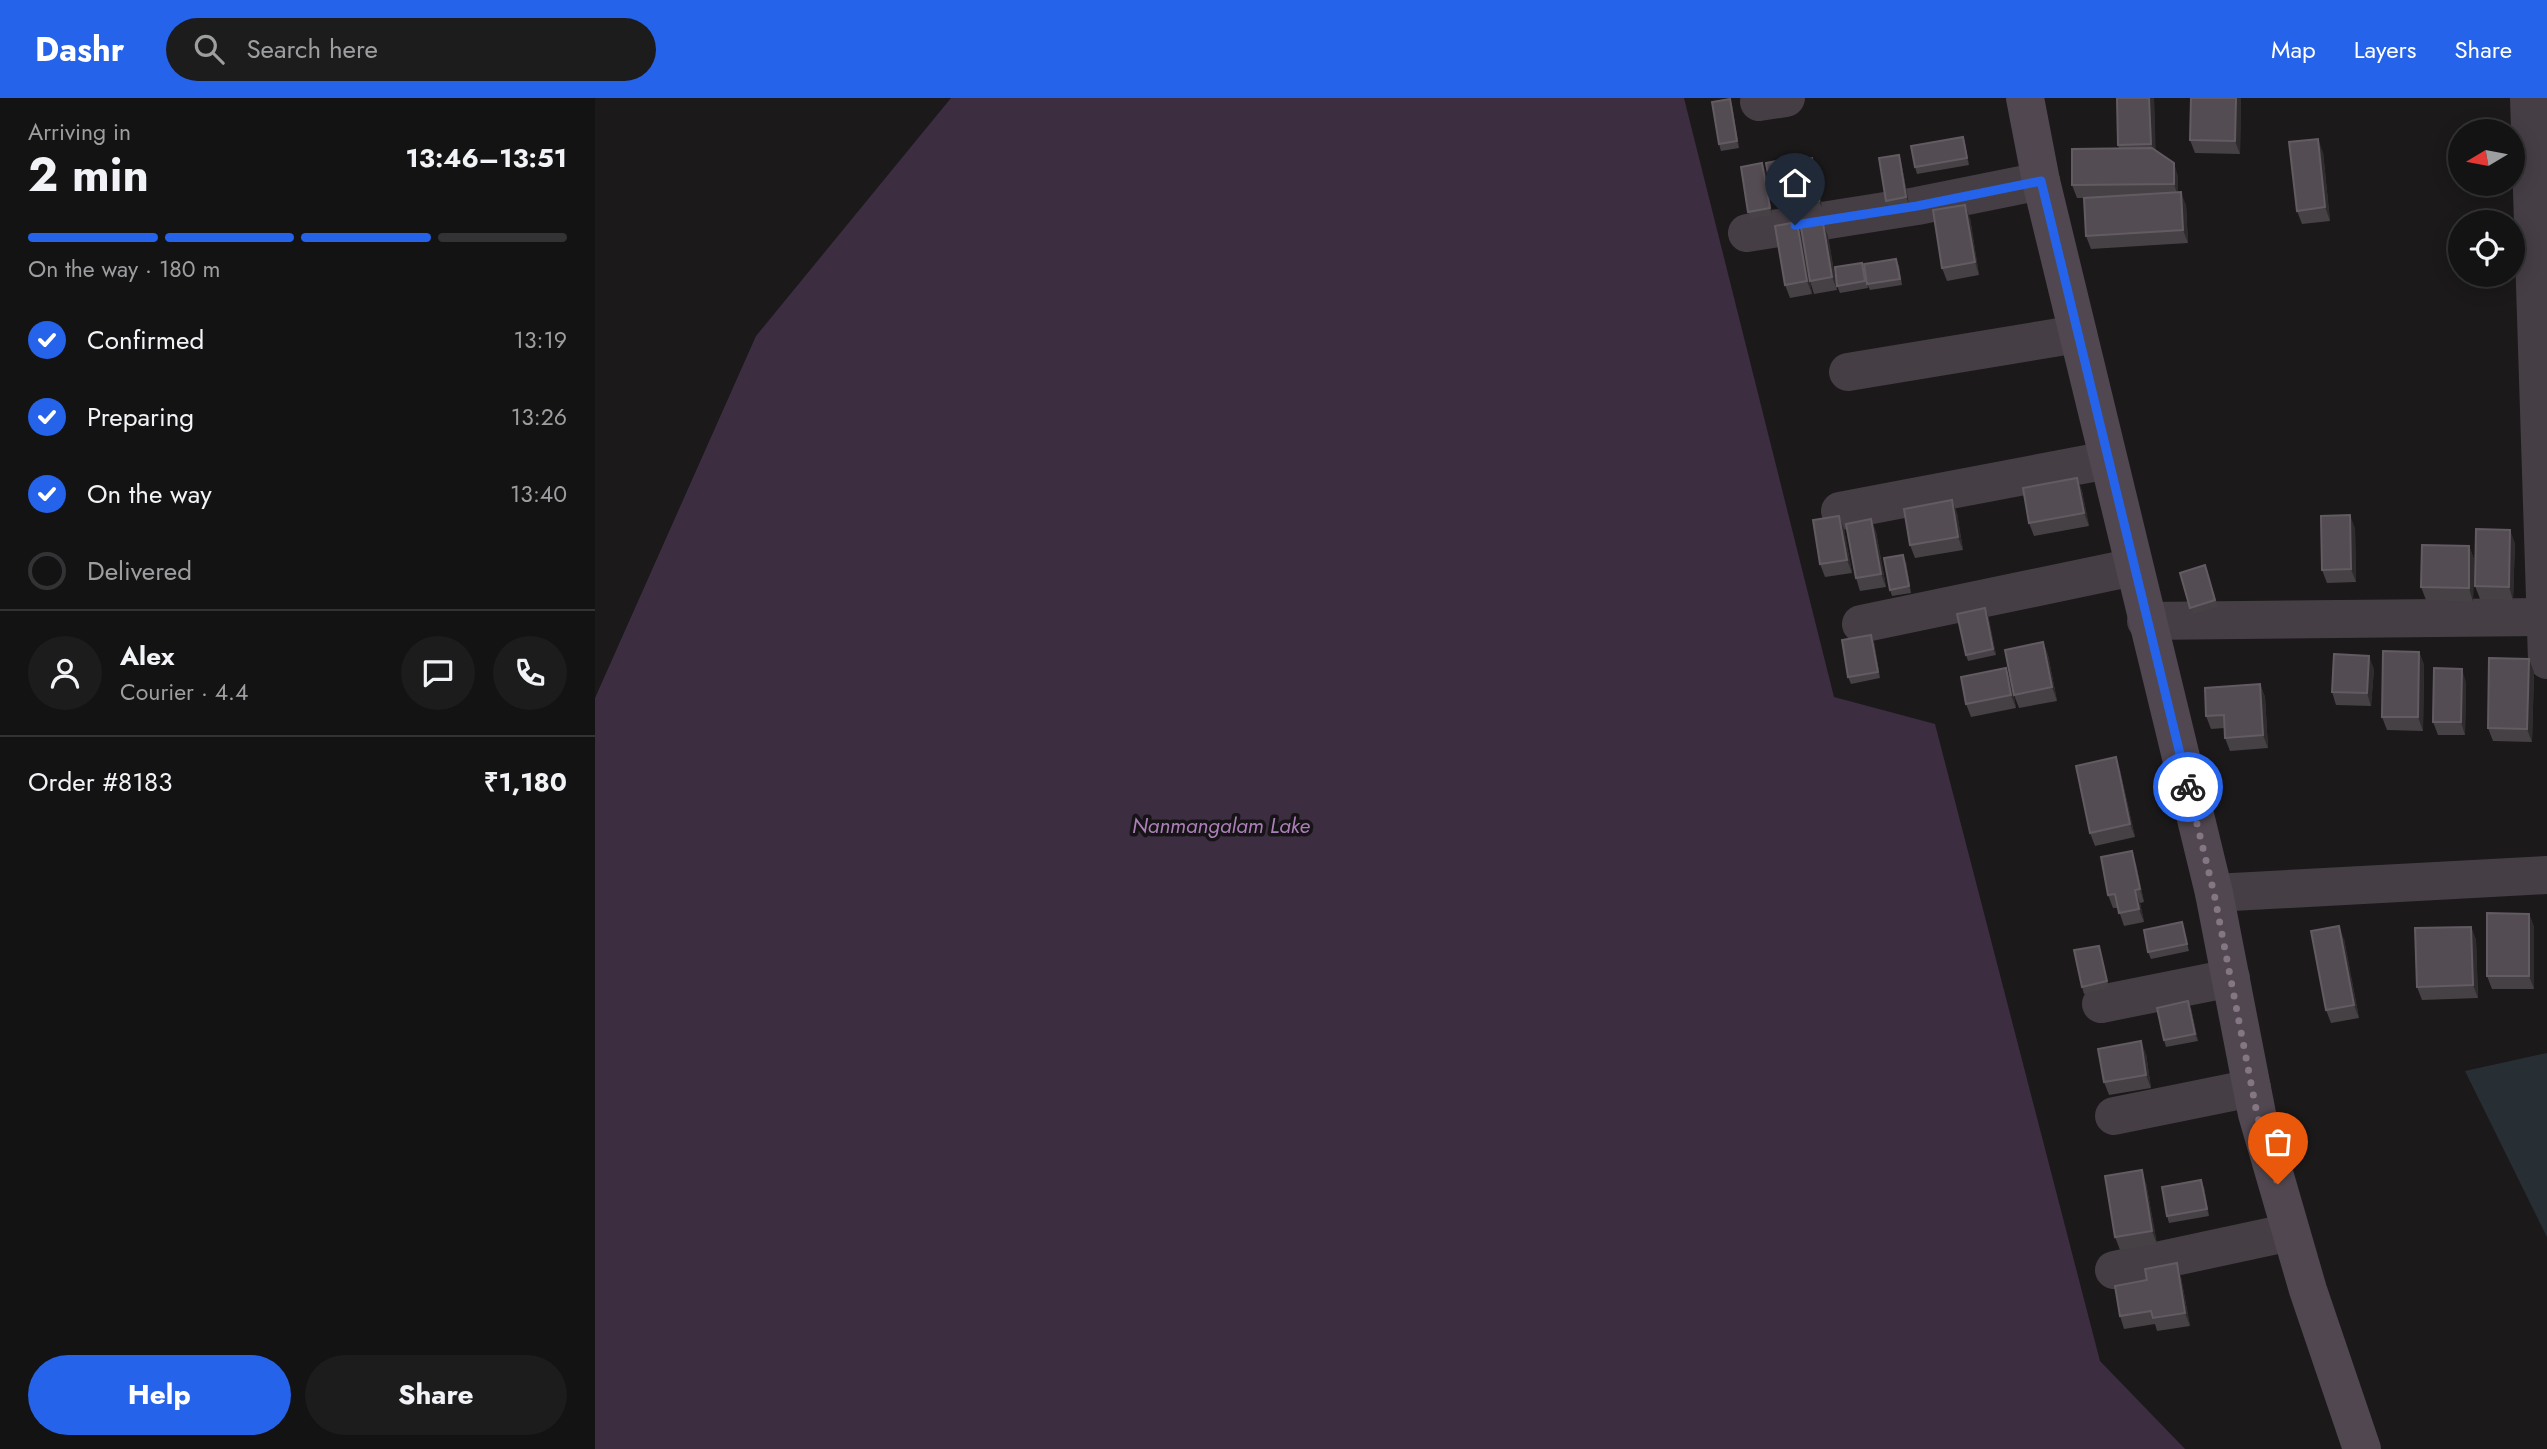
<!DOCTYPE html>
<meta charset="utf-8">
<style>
:root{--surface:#141314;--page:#1d1c1d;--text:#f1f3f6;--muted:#9d9ea0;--line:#333234;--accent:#2563eb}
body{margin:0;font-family:Jost,sans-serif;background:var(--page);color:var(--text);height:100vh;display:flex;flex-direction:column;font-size:26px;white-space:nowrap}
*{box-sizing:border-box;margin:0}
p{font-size:23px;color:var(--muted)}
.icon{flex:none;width:38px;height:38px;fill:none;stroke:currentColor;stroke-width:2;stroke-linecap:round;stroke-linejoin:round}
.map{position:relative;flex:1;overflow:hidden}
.panel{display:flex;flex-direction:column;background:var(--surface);width:595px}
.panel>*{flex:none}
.needle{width:46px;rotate:260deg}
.fabs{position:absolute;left:1853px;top:21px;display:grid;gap:14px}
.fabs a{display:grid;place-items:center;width:77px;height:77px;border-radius:50%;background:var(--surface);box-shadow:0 4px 18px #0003,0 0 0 2px var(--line);font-size:35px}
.pin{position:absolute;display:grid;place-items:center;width:60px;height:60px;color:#fff;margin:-72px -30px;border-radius:50% 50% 50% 0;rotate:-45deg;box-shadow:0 0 7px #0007}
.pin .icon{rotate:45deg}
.courier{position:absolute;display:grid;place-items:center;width:70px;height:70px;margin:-35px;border:5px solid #2563eb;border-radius:50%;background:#fff;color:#222;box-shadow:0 2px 9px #0007}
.summary em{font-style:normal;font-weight:700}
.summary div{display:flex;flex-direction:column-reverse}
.summary{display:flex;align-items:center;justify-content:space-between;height:119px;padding:0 28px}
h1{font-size:46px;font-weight:700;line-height:52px}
.bar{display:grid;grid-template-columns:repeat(4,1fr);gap:10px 7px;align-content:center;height:84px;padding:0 28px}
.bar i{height:9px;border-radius:5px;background:var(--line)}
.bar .selected{background:var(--accent)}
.bar p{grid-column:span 4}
.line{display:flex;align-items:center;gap:18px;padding:0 28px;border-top:2px solid var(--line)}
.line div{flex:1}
.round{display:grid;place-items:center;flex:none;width:74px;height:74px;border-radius:37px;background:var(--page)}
ol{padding:0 28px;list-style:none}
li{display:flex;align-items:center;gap:21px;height:77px}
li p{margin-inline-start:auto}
li .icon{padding:7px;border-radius:50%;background:var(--accent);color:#fff;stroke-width:4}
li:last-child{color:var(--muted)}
li i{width:38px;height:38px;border:4px solid var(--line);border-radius:50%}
.button{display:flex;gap:14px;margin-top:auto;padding:14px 28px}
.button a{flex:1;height:80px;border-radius:42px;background:var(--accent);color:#fff;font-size:28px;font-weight:700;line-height:80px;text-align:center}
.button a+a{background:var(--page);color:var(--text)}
header{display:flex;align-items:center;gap:42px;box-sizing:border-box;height:98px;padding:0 35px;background:var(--accent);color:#fff}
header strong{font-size:33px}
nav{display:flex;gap:38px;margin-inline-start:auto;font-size:24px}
.search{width:490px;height:63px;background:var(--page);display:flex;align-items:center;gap:18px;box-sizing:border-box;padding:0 24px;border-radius:38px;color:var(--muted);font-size:26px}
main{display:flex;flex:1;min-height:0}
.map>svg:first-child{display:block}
</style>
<header>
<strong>Dashr</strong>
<div class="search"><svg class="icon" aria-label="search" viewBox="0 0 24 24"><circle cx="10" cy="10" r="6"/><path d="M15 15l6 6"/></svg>Search here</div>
<nav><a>Map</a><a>Layers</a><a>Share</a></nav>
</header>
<main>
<section class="panel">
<div class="summary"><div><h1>2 min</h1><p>Arriving in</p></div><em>13:46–13:51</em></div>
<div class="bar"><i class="selected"></i><i class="selected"></i><i class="selected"></i><i></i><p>On the way · 180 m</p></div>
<ol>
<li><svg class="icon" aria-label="check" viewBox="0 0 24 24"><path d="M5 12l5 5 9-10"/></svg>Confirmed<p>13:19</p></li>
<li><svg class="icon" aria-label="check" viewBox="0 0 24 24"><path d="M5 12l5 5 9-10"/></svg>Preparing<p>13:26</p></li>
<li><svg class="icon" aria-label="check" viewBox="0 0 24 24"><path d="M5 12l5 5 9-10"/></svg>On the way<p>13:40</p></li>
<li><i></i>Delivered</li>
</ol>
<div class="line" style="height:126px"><a class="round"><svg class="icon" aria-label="person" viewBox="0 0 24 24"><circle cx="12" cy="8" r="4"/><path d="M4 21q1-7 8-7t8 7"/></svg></a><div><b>Alex</b><p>Courier · 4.4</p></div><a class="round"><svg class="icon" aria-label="chat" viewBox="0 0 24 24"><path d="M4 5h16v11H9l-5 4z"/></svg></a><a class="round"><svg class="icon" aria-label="phone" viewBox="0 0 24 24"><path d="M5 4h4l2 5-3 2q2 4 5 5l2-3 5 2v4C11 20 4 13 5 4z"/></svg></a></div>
<div class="line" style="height:91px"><div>Order #8183</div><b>₹1,180</b></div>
<div class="button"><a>Help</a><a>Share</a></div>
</section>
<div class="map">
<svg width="1952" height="1351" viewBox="0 0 1952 1351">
<rect width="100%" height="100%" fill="#1b191a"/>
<!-- green -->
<polygon fill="#282f34" points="1952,955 1952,1139 1870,973"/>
<!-- water -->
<polygon fill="#3c2d41" points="356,0 1089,0 1239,599 1340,626 1505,1263 1590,1351 0,1351 0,600 161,238"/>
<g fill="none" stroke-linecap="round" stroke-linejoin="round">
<!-- street -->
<g stroke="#463e45" stroke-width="38">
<polyline points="1934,0 1952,562"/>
<polyline points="1164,4 1191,0"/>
<polyline points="1152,135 1322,108 1446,83"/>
<polyline points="1253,274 1483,236"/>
<polyline points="1245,413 1513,362"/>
<polyline points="1551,523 1952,519"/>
<polyline points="1266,526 1539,469"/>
<polyline points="1619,795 1952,777"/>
<polyline points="1506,906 1636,880"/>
<polyline points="1519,1018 1657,990"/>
<polyline points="1519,1172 1696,1134"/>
</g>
<!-- secondary -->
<polyline stroke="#514750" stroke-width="38" points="1430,0 1446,83 1619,795 1662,1016 1713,1192 1767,1351"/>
</g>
<!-- wall -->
<g fill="#464145">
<polygon points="1559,0 1560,52 1583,78 1583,94 1591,107 1593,145 1496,151 1491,138 1489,100 1482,100 1477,87 1524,50 1523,47"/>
<polygon points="1646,0 1645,56 1600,55 1595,42"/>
<polygon points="1135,1 1137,7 1144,50 1126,53 1124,46"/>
<polygon points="1368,39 1370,46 1374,67 1322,76 1320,69"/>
<polygon points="1728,54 1735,123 1707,126 1702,113"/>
<polygon points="1304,57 1306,63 1314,106 1293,110 1291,103"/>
<polygon points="1192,61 1195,68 1199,97 1178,100 1176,93"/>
<polygon points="1219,66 1227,110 1204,114 1201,107"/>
<polygon points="1170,72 1177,117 1156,121 1153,114"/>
<polygon points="1375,120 1384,177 1352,183 1347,170"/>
<polygon points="1202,124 1207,137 1217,196 1195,200 1190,187"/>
<polygon points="1228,125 1233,138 1242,192 1219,196 1215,183"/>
<polygon points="1301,161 1304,168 1307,187 1275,192 1272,186"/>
<polygon points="1267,165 1270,172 1273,190 1245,195 1242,188"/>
<polygon points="1482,380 1487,393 1494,428 1439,438 1434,425"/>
<polygon points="1357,402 1362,415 1368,452 1320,460 1315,447"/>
<polygon points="1244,418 1249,431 1257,475 1230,479 1225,466"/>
<polygon points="1276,421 1281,434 1291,489 1265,493 1261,480"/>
<polygon points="1760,430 1761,484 1732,485 1727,472"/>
<polygon points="1920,445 1918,502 1885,501 1880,488"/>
<polygon points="1874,448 1879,461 1878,504 1831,502 1826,489"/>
<polygon points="1311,464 1316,495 1297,498 1295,492"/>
<polygon points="1610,467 1623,509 1598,516 1585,475"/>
<polygon points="1393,517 1401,557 1373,563 1371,557"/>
<polygon points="1276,537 1279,544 1285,580 1256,586 1253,579"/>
<polygon points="1448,544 1453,557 1462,603 1424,610 1419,597"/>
<polygon points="1824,554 1829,567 1828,633 1792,632 1787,619"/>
<polygon points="1779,571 1776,608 1741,607 1737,594"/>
<polygon points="1939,574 1937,644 1898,643 1893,630"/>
<polygon points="1416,583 1421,610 1376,619 1371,606"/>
<polygon points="1871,584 1870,637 1843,637 1838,624"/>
<polygon points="1665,586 1670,599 1673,650 1635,653 1630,640 1630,630 1616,631 1611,618"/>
<polygon points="1525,672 1540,739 1500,748 1495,735"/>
<polygon points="1541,766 1549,804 1545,805 1549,824 1529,828 1523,810 1518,810 1513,797"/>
<polygon points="1934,816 1939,829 1939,891 1897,891 1892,878"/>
<polygon points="1587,824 1594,853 1556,861 1553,854"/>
<polygon points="1876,829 1881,842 1883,900 1827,902 1822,889"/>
<polygon points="1749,841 1764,920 1736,925 1731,912"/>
<polygon points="1504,848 1514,890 1489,896 1487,889"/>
<polygon points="1596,910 1603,943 1571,949 1569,942"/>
<polygon points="1551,956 1556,990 1514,997 1509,984"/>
<polygon points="1551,1085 1562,1146 1525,1152 1520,1139"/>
<polygon points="1609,1089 1614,1118 1574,1125 1572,1118"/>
<polygon points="1586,1179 1595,1228 1562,1233 1560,1226 1529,1231 1525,1218 1552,1182"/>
</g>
<!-- shaded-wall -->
<g fill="#2f2c2e">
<polygon points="1554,0 1559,0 1561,59 1556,46"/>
<polygon points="1641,0 1646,0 1645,56 1640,43"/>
<polygon points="1135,1 1137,7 1144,50 1142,43"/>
<polygon points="1368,39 1370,46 1374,67 1372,60"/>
<polygon points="1723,41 1728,54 1735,123 1730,109"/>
<polygon points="1304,57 1306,63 1314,106 1311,99"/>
<polygon points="1217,60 1219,66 1227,110 1224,103"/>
<polygon points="1192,61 1195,68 1199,97 1197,90"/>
<polygon points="1167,65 1170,72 1177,117 1175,110"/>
<polygon points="1579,65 1583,78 1583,99 1579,86"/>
<polygon points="1586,94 1591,107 1593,145 1588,132"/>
<polygon points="1370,107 1375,120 1384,177 1380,164"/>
<polygon points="1202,124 1207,137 1217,196 1212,183"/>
<polygon points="1228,125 1233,138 1242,192 1237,179"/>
<polygon points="1482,380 1487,393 1494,428 1489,415"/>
<polygon points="1357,402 1362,415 1368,452 1363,439"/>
<polygon points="1755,417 1760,430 1761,484 1756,471"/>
<polygon points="1244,418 1249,431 1257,475 1252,462"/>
<polygon points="1276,421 1281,434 1291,489 1286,476"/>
<polygon points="1915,432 1920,445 1918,502 1914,489"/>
<polygon points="1874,448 1879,461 1878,504 1874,490"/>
<polygon points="1308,457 1311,464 1316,495 1314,488"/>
<polygon points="1390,510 1393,517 1401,557 1398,551"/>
<polygon points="1276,537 1279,544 1285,580 1283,574"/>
<polygon points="1448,544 1453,557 1462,603 1457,589"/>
<polygon points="1824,554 1829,567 1828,633 1823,619"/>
<polygon points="1774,558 1779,571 1776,608 1772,595"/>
<polygon points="1934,561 1939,574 1937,644 1932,631"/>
<polygon points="1411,570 1416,583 1421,610 1416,597"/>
<polygon points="1867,571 1871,584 1870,637 1866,624"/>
<polygon points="1665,586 1670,599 1673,650 1668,637"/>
<polygon points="1521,659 1525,672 1540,739 1535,726"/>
<polygon points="1537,753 1541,766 1549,804 1545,791"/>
<polygon points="1540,792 1545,805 1549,824 1544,811"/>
<polygon points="1934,816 1939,829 1939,891 1934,878"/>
<polygon points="1744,828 1749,841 1764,920 1759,907"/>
<polygon points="1876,829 1881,842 1883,900 1878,887"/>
<polygon points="1593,903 1596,910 1603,943 1600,936"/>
<polygon points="1546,943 1551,956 1556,990 1551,977"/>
<polygon points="1547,1072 1551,1085 1562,1146 1557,1133"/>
<polygon points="1606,1082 1609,1089 1614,1118 1612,1111"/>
<polygon points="1582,1165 1586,1179 1595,1228 1590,1215"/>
</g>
<!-- building -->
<g fill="#534c52" stroke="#635b62" stroke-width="2">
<polygon points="1522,0 1554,0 1556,46 1523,47"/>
<polygon points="1596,0 1641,0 1640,43 1595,42"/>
<polygon points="1135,1 1142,43 1124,46 1117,4"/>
<polygon points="1368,39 1372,60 1320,69 1316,48"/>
<polygon points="1723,41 1730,109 1702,113 1694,44"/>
<polygon points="1557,50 1579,65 1579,86 1477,87 1477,51"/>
<polygon points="1304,57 1311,99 1291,103 1284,60"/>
<polygon points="1217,60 1224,103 1201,107 1194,63"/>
<polygon points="1192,61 1197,90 1176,93 1171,65"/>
<polygon points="1167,65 1175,110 1153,114 1146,69"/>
<polygon points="1586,94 1588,132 1491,138 1489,100"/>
<polygon points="1370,107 1380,164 1347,170 1338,112"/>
<polygon points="1202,124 1212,183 1190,187 1180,128"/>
<polygon points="1228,125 1237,179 1215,183 1206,129"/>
<polygon points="1301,161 1305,181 1272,186 1269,166"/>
<polygon points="1267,165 1270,183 1242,188 1240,169"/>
<polygon points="1482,380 1489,415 1434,425 1428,390"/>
<polygon points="1357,402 1363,439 1315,447 1309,411"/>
<polygon points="1755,417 1756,471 1727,472 1726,418"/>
<polygon points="1244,418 1252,462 1225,466 1218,422"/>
<polygon points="1276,421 1286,476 1261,480 1251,426"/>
<polygon points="1881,431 1915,432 1914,489 1880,488"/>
<polygon points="1827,447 1874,448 1874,490 1826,489"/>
<polygon points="1308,457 1314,488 1295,492 1289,460"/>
<polygon points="1610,467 1620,502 1595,510 1585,475"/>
<polygon points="1390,510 1398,551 1371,557 1362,516"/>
<polygon points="1276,537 1283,574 1253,579 1247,542"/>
<polygon points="1448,544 1457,589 1419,597 1410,552"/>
<polygon points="1788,553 1824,554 1823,619 1787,619"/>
<polygon points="1739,556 1774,558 1772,595 1737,594"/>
<polygon points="1894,560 1934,561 1932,631 1893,630"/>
<polygon points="1411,570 1416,597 1371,606 1366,579"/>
<polygon points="1839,570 1867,571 1866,624 1838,624"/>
<polygon points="1665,586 1668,637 1630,640 1629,617 1611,618 1610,590"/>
<polygon points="1521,659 1535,726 1495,735 1481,668"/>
<polygon points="1537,753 1545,791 1540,792 1544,811 1524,815 1520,796 1513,797 1506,759"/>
<polygon points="1892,815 1934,816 1934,878 1892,878"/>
<polygon points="1587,824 1592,846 1553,854 1549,832"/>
<polygon points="1744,828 1759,907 1731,912 1716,833"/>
<polygon points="1876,829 1878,887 1822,889 1820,830"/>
<polygon points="1504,848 1512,883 1487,889 1479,852"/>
<polygon points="1593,903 1600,936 1569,942 1562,910"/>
<polygon points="1546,943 1551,977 1509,984 1503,951"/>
<polygon points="1547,1072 1557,1133 1520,1139 1510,1078"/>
<polygon points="1606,1082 1612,1111 1572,1118 1567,1089"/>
<polygon points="1582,1165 1590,1215 1558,1220 1556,1213 1525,1218 1520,1188 1552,1182 1550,1171"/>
</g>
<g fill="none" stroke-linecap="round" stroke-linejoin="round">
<!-- done -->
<polyline stroke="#847783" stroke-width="7" stroke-dasharray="0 12.6" points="1593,689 1619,795 1662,1016 1683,1086"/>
<!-- route -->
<polyline stroke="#2563eb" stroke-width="9" points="1200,127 1322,108 1446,83 1593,689"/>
</g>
<g text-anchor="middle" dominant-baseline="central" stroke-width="7" stroke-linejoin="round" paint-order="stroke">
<!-- water labels -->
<g font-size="21" font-style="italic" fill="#ad7fb9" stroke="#161416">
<text x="626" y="728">Nanmangalam Lake</text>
</g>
</g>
</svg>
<div class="fabs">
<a><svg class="needle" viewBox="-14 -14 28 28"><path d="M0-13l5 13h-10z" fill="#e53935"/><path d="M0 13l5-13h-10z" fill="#9d9ea0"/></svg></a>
<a><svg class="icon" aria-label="locate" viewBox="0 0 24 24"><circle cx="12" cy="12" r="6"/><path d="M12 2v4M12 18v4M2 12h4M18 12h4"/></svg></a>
</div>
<div class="pin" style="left:1683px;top:1086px;background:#ea580c"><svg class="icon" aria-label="bag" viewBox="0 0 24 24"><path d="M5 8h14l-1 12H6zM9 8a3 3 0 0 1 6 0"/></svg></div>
<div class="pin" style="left:1200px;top:127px;background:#1f2937"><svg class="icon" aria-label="home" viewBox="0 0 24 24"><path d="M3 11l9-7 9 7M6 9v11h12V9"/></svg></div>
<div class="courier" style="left:1593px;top:689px"><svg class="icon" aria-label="bike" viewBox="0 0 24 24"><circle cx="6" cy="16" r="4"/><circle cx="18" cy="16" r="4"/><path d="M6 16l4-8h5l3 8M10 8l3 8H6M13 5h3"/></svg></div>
</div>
</main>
